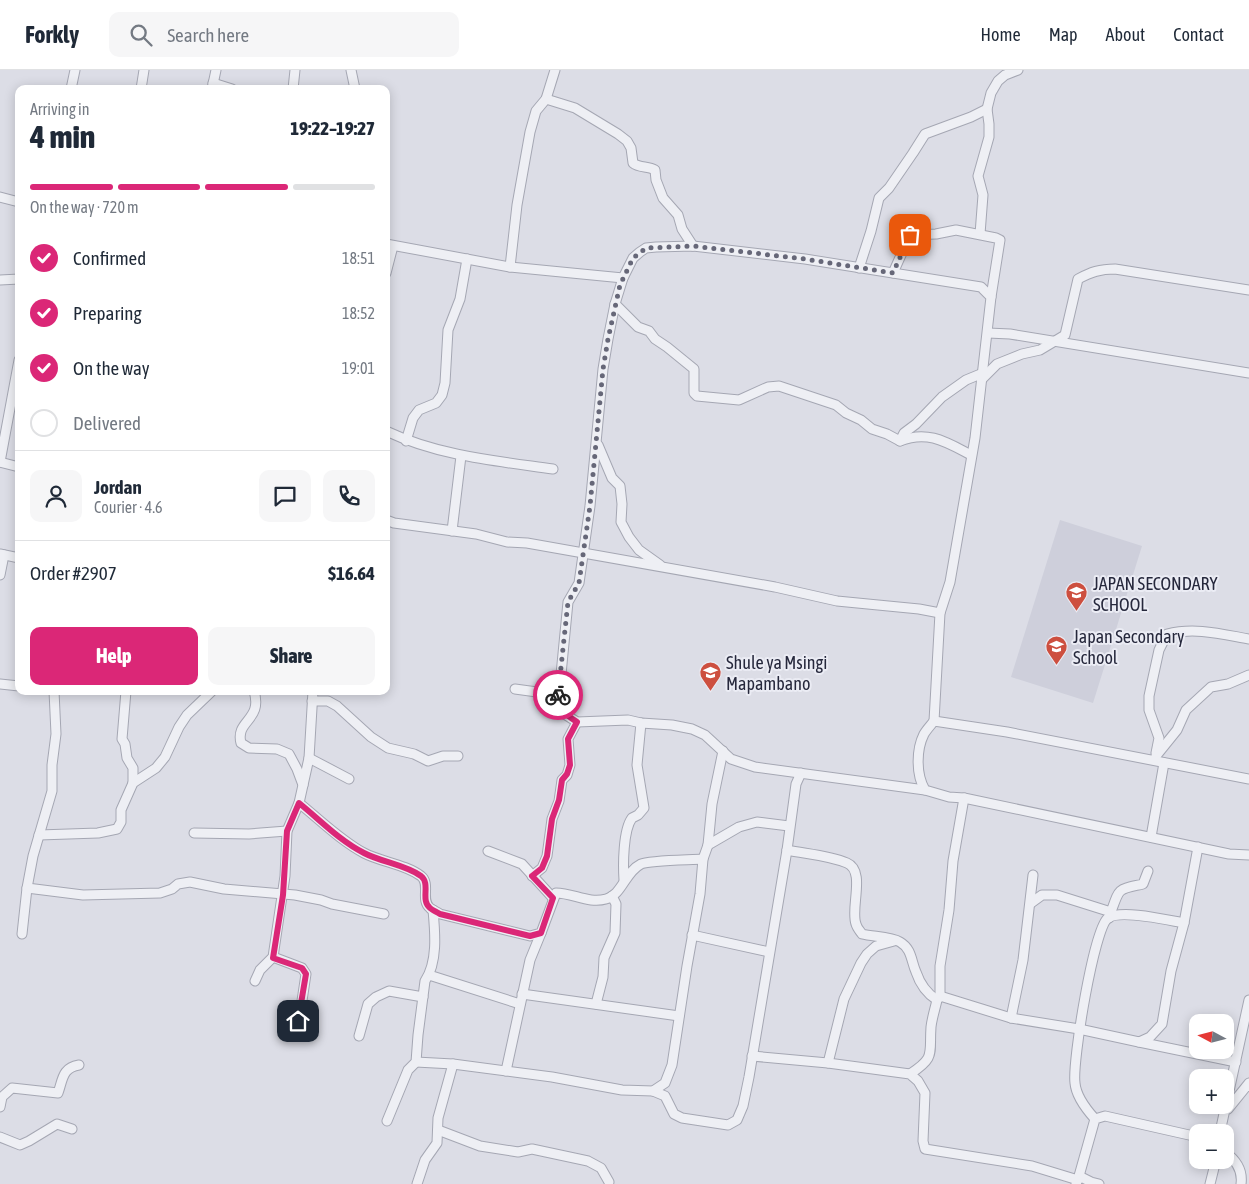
<!DOCTYPE html>
<meta charset="utf-8">
<style>
:root{--surface:#fff;--page:#f6f6f7;--text:#1f2937;--muted:#747a83;--line:#e0e1e3;--accent:#db2777}
body{margin:0;font-family:"Asap Condensed",sans-serif;background:var(--page);color:var(--text);height:100vh;display:flex;flex-direction:column;font-size:19px;white-space:nowrap}
*{box-sizing:border-box;margin:0}
p{font-size:16px;color:var(--muted)}
.icon{flex:none;width:28px;height:28px;fill:none;stroke:currentColor;stroke-width:2;stroke-linecap:round;stroke-linejoin:round}
.map{position:relative;flex:1;overflow:hidden}
.sheet{position:absolute;left:15px;top:15px;width:375px;height:610px;display:flex;flex-direction:column;background:var(--surface);border-radius:10px;box-shadow:0 2px 12px #0003}
.sheet>*{flex:none}
.needle{width:32px;rotate:277deg}
.tools{position:absolute;left:1189px;top:944px;display:grid;gap:10px}
.tools a{display:grid;place-items:center;width:45px;height:45px;border-radius:10px;background:var(--surface);box-shadow:0 2px 12px #0003;font-size:25px}
.pin{position:absolute;display:grid;place-items:center;width:42px;height:42px;color:#fff;margin:-21px;border-radius:10px;box-shadow:0 2px 8px #0006}
.courier{position:absolute;display:grid;place-items:center;width:50px;height:50px;margin:-25px;border:4px solid #db2777;border-radius:50%;background:#fff;color:#222;box-shadow:0 1px 6px #0007}
.summary em{font-style:normal;font-weight:800}
.summary div{display:flex;flex-direction:column-reverse}
.summary{display:flex;align-items:center;justify-content:space-between;height:85px;padding:0 15px}
h1{font-size:32px;font-weight:800;line-height:38px}
.bar{display:grid;grid-template-columns:repeat(4,1fr);gap:8px 5px;align-content:center;height:60px;padding:0 15px}
.bar i{height:6px;border-radius:4px;background:var(--line)}
.bar .current{background:var(--accent)}
.bar p{grid-column:span 4}
.line{display:flex;align-items:center;gap:12px;padding:0 15px;border-top:1px solid var(--line)}
.line div{flex:1}
.round{display:grid;place-items:center;flex:none;width:52px;height:52px;border-radius:10px;background:var(--page)}
ol{padding:0 15px;list-style:none}
li{display:flex;align-items:center;gap:15px;height:55px}
li p{margin-inline-start:auto}
li .icon{padding:5px;border-radius:50%;background:var(--accent);color:#fff;stroke-width:4}
li:last-child{color:var(--muted)}
li i{width:28px;height:28px;border:2px solid var(--line);border-radius:50%}
.action{display:flex;gap:10px;margin-top:auto;padding:10px 15px}
.action a{flex:1;height:58px;border-radius:10px;background:var(--accent);color:#fff;font-size:20px;font-weight:800;line-height:58px;text-align:center}
.action a+a{background:var(--page);color:var(--text)}
header{display:flex;align-items:center;gap:30px;box-sizing:border-box;height:70px;padding:0 25px;background:var(--surface);border-bottom:1px solid var(--line)}
header strong{font-size:24px}
nav{display:flex;gap:28px;margin-inline-start:auto;font-size:18px}
.search{width:350px;height:45px;background:var(--page);display:flex;align-items:center;gap:12px;box-sizing:border-box;padding:0 18px;border-radius:10px;color:var(--muted);font-size:19px}
.map>svg:first-child{display:block}
</style>
<header>
<strong>Forkly</strong>
<div class="search"><svg class="icon" aria-label="search" viewBox="0 0 24 24"><circle cx="10" cy="10" r="6"/><path d="M15 15l6 6"/></svg>Search here</div>
<nav><a>Home</a><a>Map</a><a>About</a><a>Contact</a></nav>
</header>
<div class="map">
<svg width="1249" height="1114" viewBox="0 0 1249 1114">
<rect width="100%" height="100%" fill="#dcdde6"/>
<!-- built -->
<polygon fill="#cecfdb" points="1060,450 1142,476 1093,633 1011,607"/>
<g fill="none" stroke-linecap="round" stroke-linejoin="round">
<defs>
<g id="minor">
<polyline points="351,0 355,19"/>
<polyline points="213,13 232,19"/>
<polyline points="71,19 75,0"/>
<polyline points="141,19 144,0"/>
<polyline points="212,19 216,0"/>
<polyline points="293,19 295,0"/>
<path d="M 546,29 L 575,38 L 618,64 L 627,71 L 631,78 L 633,93 C 639,98 648,96 655,100 L 656,110 L 663,128 L 678,145 L 682,159 L 693,176"/>
<polyline points="0,127 19,132"/>
<polyline points="980,164 983,125 978,106 989,67 989,54 987,39 991,23 998,11 1005,5 1018,0"/>
<polyline points="386,174 510,197 623,208"/>
<polyline points="510,197 517,135 530,62 536,41 546,29 555,0"/>
<polyline points="859,198 871,161 879,128 889,118 913,83 925,64 971,47 987,39"/>
<polyline points="386,203 393,176"/>
<polyline points="893,203 910,165 936,164 956,160 996,168 1000,170 991,227"/>
<polyline points="0,210 19,209"/>
<path d="M 615,234 L 638,257 L 649,261 L 655,269 L 667,277 L 694,299 L 694,323 L 697,326 L 739,330 L 768,317 L 779,316 L 836,335 L 846,343 L 861,350 L 872,359 L 887,364 L 900,371 C 928,360 946,372 971,385"/>
<polyline points="988,263 1010,264 1249,303"/>
<path d="M 982,309 L 997,294 L 1022,284 L 1040,280 L 1065,265 L 1078,209 C 1091,202 1100,199 1115,199 L 1249,220"/>
<path d="M 386,361 C 439,386 496,391 553,399"/>
<polyline points="406,371 413,348 419,340 436,333 442,325 445,313 448,260 460,229 467,189"/>
<polyline points="900,371 904,363 916,354 942,327 966,310 983,303"/>
<polyline points="598,375 612,408 620,416 622,434 621,452 629,467 639,480 660,495"/>
<polyline points="0,392 19,290"/>
<polyline points="0,392 19,397"/>
<polyline points="386,450 394,453 476,464 507,472 527,473 775,517 837,531 919,539 940,543"/>
<polyline points="452,461 461,386"/>
<polyline points="0,484 19,488"/>
<polyline points="0,505 4,485"/>
<polyline points="0,614 19,616"/>
<polyline points="515,619 559,625"/>
<polyline points="126,621 122,669 125,674 127,688 133,698 133,713"/>
<path d="M 254,621 C 263,651 235,650 241,673 L 249,678 L 277,679 L 289,684 L 297,699 L 303,715 L 299,733 L 287,761 L 285,806 L 273,887 L 260,900 L 255,911"/>
<polyline points="312,631 328,631 337,636 371,667 388,678 414,684 428,691 443,686 458,686"/>
<path d="M 1156,683 L 1159,668 L 1149,640 L 1149,626 L 1159,580 L 1167,564 C 1195,557 1221,564 1249,569"/>
<polyline points="1156,686 1177,660 1186,640 1211,617 1228,614 1249,605"/>
<polyline points="309,688 349,709"/>
<path d="M 1249,709 L 1007,662 L 934,651 C 931,655 927,659 924,664 C 916,680 916,705 925,720 L 949,727 L 964,728 L 1229,784 L 1249,785"/>
<polyline points="303,715 309,688 313,621"/>
<polyline points="925,720 755,697 731,689 705,665 692,659 672,655 641,653 628,650 577,652 563,643 558,634 559,625 568,532 579,513 590,436 603,299 608,269 615,234 623,208 633,188 640,182 646,178 656,177 693,176 805,189 981,217 991,227 975,368 950,512 940,543 934,651"/>
<path d="M 299,733 C 319,749 341,771 364,783 C 381,792 405,794 421,806 C 431,814 420,830 430,838 C 432,840 437,842 440,844 L 530,866 L 541,863 L 556,823 C 573,823 589,834 606,829 C 622,825 625,802 641,794 C 650,790 691,790 703,789"/>
<polyline points="194,763 249,764 287,761"/>
<polyline points="39,765 98,763 117,759 121,752 121,740 133,713 156,698 165,687 179,657 187,645 212,621"/>
<polyline points="1151,767 1164,693"/>
<polyline points="708,775 739,757 757,752 789,756"/>
<path d="M 787,780 C 806,784 828,785 847,793 C 866,801 850,838 856,854 C 857,858 860,861 862,864 C 873,867 890,866 900,872 C 912,879 911,891 916,902 C 920,914 926,923 937,930 L 940,926 L 1011,948 L 1079,959 L 1139,972 L 1150,967 L 1162,954 L 1171,901 L 1184,853 L 1198,777"/>
<polyline points="488,781 522,794 553,828"/>
<polyline points="532,806 542,798 547,786 552,749 559,731 562,710 567,705 570,695 568,669 577,652"/>
<path d="M 624,810 C 623,795 623,760 632,748 L 638,745 L 644,738 L 637,695 L 641,653"/>
<polyline points="27,818 83,825 160,823 172,819 178,814 190,812 224,819 295,825 321,830 332,834 384,844"/>
<polyline points="1031,833 1042,825 1057,825 1111,842 1109,848"/>
<path d="M 1111,842 C 1120,817 1117,820 1143,814 L 1148,801"/>
<polyline points="22,864 27,818 33,786 52,721 52,695 56,664 54,621"/>
<polyline points="692,865 769,882"/>
<polyline points="273,887 302,898 306,904 297,964"/>
<polyline points="429,905 520,934"/>
<polyline points="522,924 679,946"/>
<polyline points="940,926 940,896 949,840 953,791 964,728"/>
<polyline points="596,934 603,907 604,888 615,863 616,834 612,826"/>
<polyline points="1011,948 1023,890 1033,805"/>
<polyline points="359,966 368,934 376,927 389,921 423,927"/>
<polyline points="1139,972 1236,992"/>
<polyline points="752,986 828,993 910,1004 918,1011 925,1023 923,1071 925,1079 1032,1096 1078,1110"/>
<polyline points="416,992 453,994 552,1007 622,1020 653,1021 665,1013 672,995 687,896 700,824 703,789 708,775 712,734 723,681"/>
<polyline points="828,993 844,929 861,893 867,884 876,876 894,871"/>
<polyline points="506,1001 530,890 541,863"/>
<path d="M 910,1004 C 936,987 929,984 931,957 C 932,948 935,939 937,930"/>
<polyline points="653,1021 665,1026 674,1044 682,1048 728,1055 737,1050 743,1036 749,1007 787,780 796,714 801,703"/>
<path d="M 0,1037 L 2,1027 L 12,1018 L 58,1023 C 63,1009 62,998 79,995"/>
<polyline points="1228,1039 1249,1013"/>
<path d="M 1095,1049 C 1086,1039 1076,1026 1075,1013 C 1072,992 1094,858 1108,848 C 1121,839 1167,850 1184,853"/>
<path d="M 387,1051 L 408,1000 L 416,992 L 418,965 L 425,911 C 438,892 435,862 433,840"/>
<polyline points="438,1060 480,1076 518,1082 532,1079 588,1091 601,1098 609,1112"/>
<polyline points="1220,1062 1249,930"/>
<polyline points="0,1067 20,1075 29,1071 57,1054 72,1059"/>
<path d="M 1225,1082 C 1236,1090 1243,1100 1241,1114"/>
<polyline points="1079,1106 1091,1112 1099,1114"/>
<polyline points="417,1114 425,1090 437,1073 438,1048 453,994"/>
<polyline points="1076,1114 1079,1106 1095,1049 1105,1046 1198,1067"/>
<polyline points="1210,1114 1216,1090"/>
</g>
</defs>
<!-- minor casing -->
<use href="#minor" stroke="#a5a7b3" stroke-width="11"/>
<!-- minor -->
<use href="#minor" stroke="#eeeff4" stroke-width="9"/>
</g>
<g fill="none" stroke-linecap="round" stroke-linejoin="round">
<!-- done -->
<polyline stroke="#666778" stroke-width="5" stroke-dasharray="0 9" points="558,625 568,532 579,513 590,436 603,299 608,269 620,215 633,188 646,178 693,176 805,189 893,203 910,165"/>
<!-- route -->
<path stroke="#db2777" stroke-width="6" d="M 298,951 L 306,904 L 302,898 L 273,888 L 283,825 L 287,761 L 299,733 C 320,750 340,771 364,783 C 381,792 406,795 421,806 C 431,814 420,830 430,838 C 432,840 437,842 440,844 L 530,866 L 541,863 L 553,828 L 532,806 L 542,798 L 547,786 L 552,749 L 559,730 L 562,710 L 567,704 L 570,695 L 568,669 L 577,652 C 566,645 558,640 558,625"/>
</g>
<!-- icons -->
<defs>
<symbol id="school-pin" viewBox="-11 -11 22 30"><path d="M0 17L-7.5 6A9.5 9.5 0 1 1 7.5 6Z" fill="#cd4f3f" stroke="#ebecf4"/><path d="M0-5L7-2L0 1L-7-2ZM-4 1L0 2.5L4 1V4Q0 6-4 4Z" fill="#fff"/></symbol>
</defs>
<g fill-rule="evenodd">
<use href="#school-pin" x="1064" y="510" width="25" height="34"/>
<use href="#school-pin" x="1044" y="564" width="25" height="34"/>
<use href="#school-pin" x="698" y="590" width="25" height="34"/>
</g>
<g text-anchor="middle" dominant-baseline="central" stroke-width="4" stroke-linejoin="round" paint-order="stroke">
<!-- poi labels -->
<g font-size="18" fill="#26283c" stroke="#ebecf4" text-anchor="start">
<text x="1093" y="513">JAPAN SECONDARY<tspan x="1093" dy="21">SCHOOL</tspan></text>
<text x="1073" y="566">Japan Secondary<tspan x="1073" dy="21">School</tspan></text>
<text x="726" y="592">Shule ya Msingi<tspan x="726" dy="21">Mapambano</tspan></text>
</g>
</g>
</svg>
<div class="tools">
<a><svg class="needle" viewBox="-14 -14 28 28"><path d="M0-13l5 13h-10z" fill="#e53935"/><path d="M0 13l5-13h-10z" fill="#747a83"/></svg></a>
<a>+</a>
<a>−</a>
</div>
<div class="pin" style="left:910px;top:165px;background:#ea580c"><svg class="icon" aria-label="bag" viewBox="0 0 24 24"><path d="M5 8h14l-1 12H6zM9 8a3 3 0 0 1 6 0"/></svg></div>
<div class="pin" style="left:298px;top:951px;background:#1f2937"><svg class="icon" aria-label="home" viewBox="0 0 24 24"><path d="M3 11l9-7 9 7M6 9v11h12V9"/></svg></div>
<div class="courier" style="left:558px;top:625px"><svg class="icon" aria-label="bike" viewBox="0 0 24 24"><circle cx="6" cy="16" r="4"/><circle cx="18" cy="16" r="4"/><path d="M6 16l4-8h5l3 8M10 8l3 8H6M13 5h3"/></svg></div>
<section class="sheet">
<div class="summary"><div><h1>4 min</h1><p>Arriving in</p></div><em>19:22–19:27</em></div>
<div class="bar"><i class="current"></i><i class="current"></i><i class="current"></i><i></i><p>On the way · 720 m</p></div>
<ol>
<li><svg class="icon" aria-label="check" viewBox="0 0 24 24"><path d="M5 12l5 5 9-10"/></svg>Confirmed<p>18:51</p></li>
<li><svg class="icon" aria-label="check" viewBox="0 0 24 24"><path d="M5 12l5 5 9-10"/></svg>Preparing<p>18:52</p></li>
<li><svg class="icon" aria-label="check" viewBox="0 0 24 24"><path d="M5 12l5 5 9-10"/></svg>On the way<p>19:01</p></li>
<li><i></i>Delivered</li>
</ol>
<div class="line" style="height:90px"><a class="round"><svg class="icon" aria-label="person" viewBox="0 0 24 24"><circle cx="12" cy="8" r="4"/><path d="M4 21q1-7 8-7t8 7"/></svg></a><div><b>Jordan</b><p>Courier · 4.6</p></div><a class="round"><svg class="icon" aria-label="chat" viewBox="0 0 24 24"><path d="M4 5h16v11H9l-5 4z"/></svg></a><a class="round"><svg class="icon" aria-label="phone" viewBox="0 0 24 24"><path d="M5 4h4l2 5-3 2q2 4 5 5l2-3 5 2v4C11 20 4 13 5 4z"/></svg></a></div>
<div class="line" style="height:65px"><div>Order #2907</div><b>$16.64</b></div>
<div class="action"><a>Help</a><a>Share</a></div>
</section>
</div>
